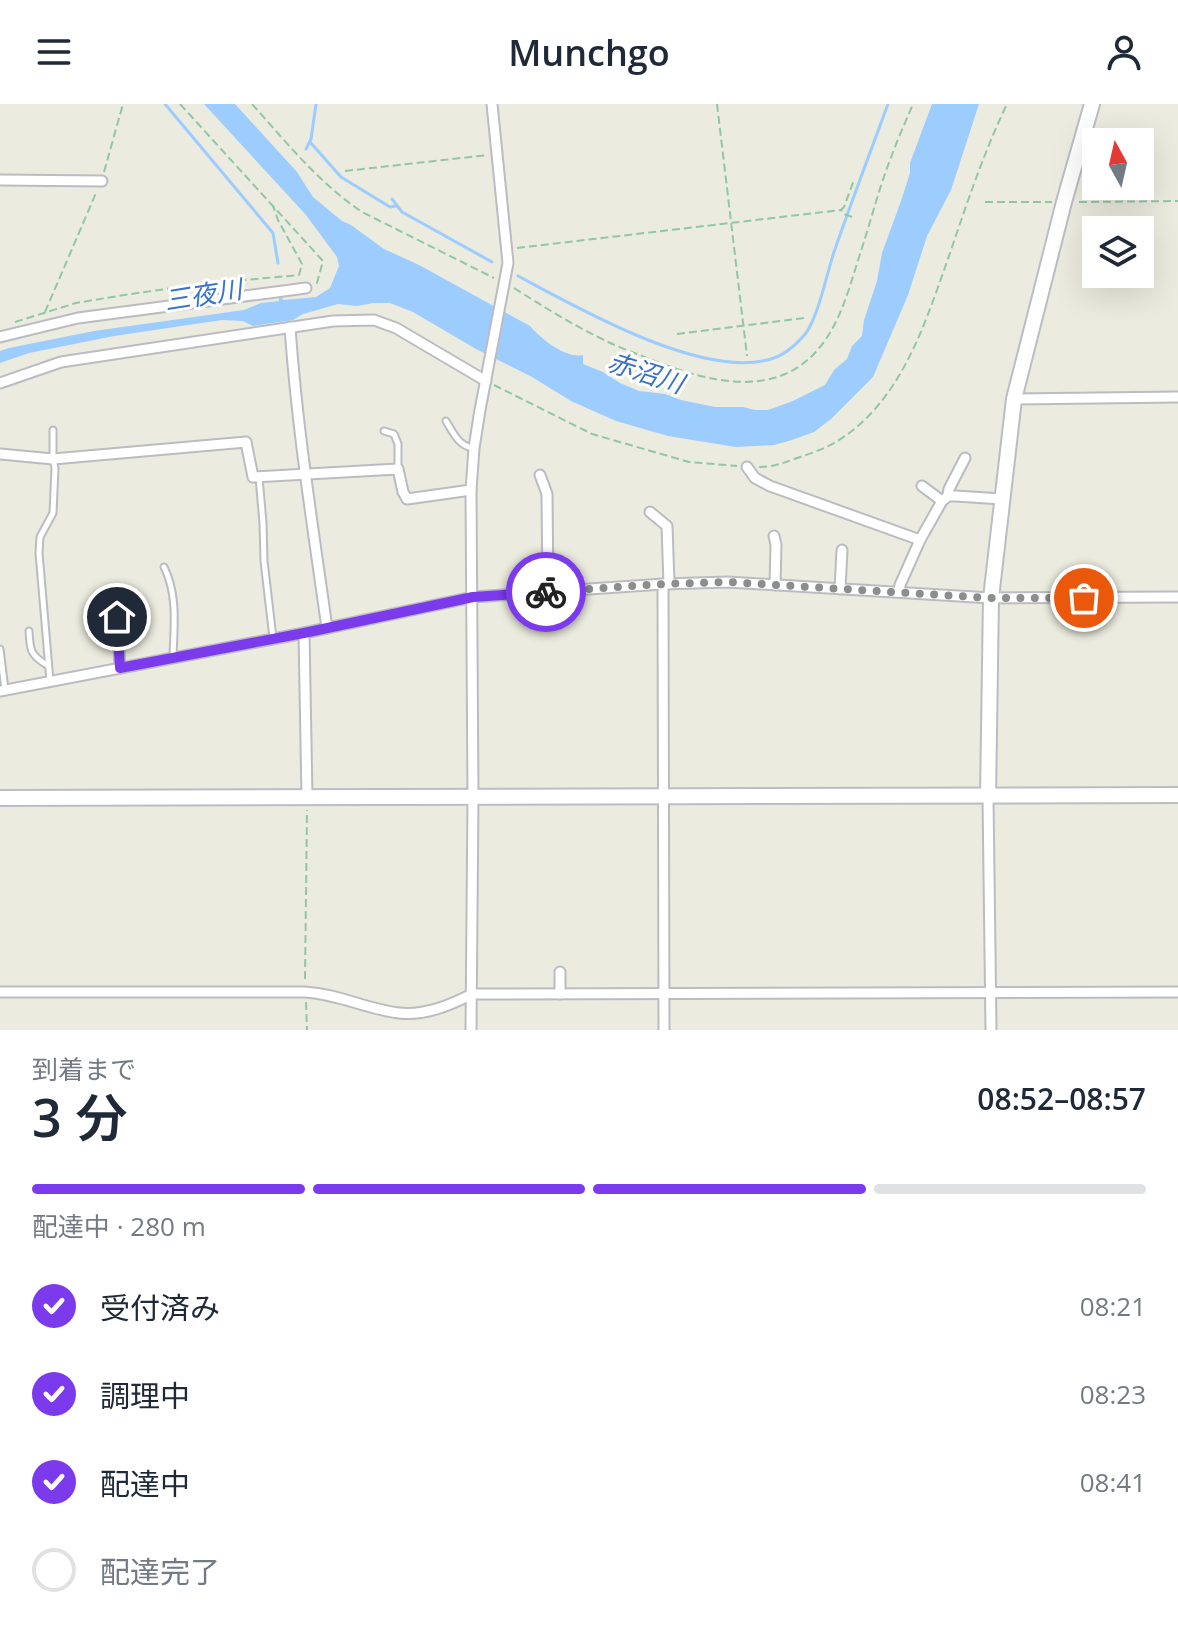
<!DOCTYPE html>
<html lang="ja">
<meta charset="utf-8">
<style>
:root{--surface:#fff;--page:#f2f2f3;--text:#1f2937;--muted:#747a83;--line:#e0e1e3;--accent:#7c3aed}
body{margin:0;font-family:"Open Sans","Noto Sans JP",sans-serif;background:var(--page);color:var(--text);height:100vh;display:flex;flex-direction:column;font-size:30px;white-space:nowrap}
*{box-sizing:border-box;margin:0}
p{font-size:26px;color:var(--muted)}
.icon{flex:none;width:44px;height:44px;fill:none;stroke:currentColor;stroke-width:2;stroke-linecap:round;stroke-linejoin:round}
.map{position:relative;height:926px;overflow:hidden}
.panel{display:flex;flex-direction:column;background:var(--surface);flex:1}
.panel>*{flex:none}
.needle{width:52px;rotate:352deg}
.buttons{position:absolute;left:1082px;top:24px;display:grid;gap:16px}
.buttons a{display:grid;place-items:center;width:72px;height:72px;border-radius:0px;background:var(--surface);box-shadow:0 8px 32px #0002;font-size:40px}
.pin{position:absolute;display:grid;place-items:center;width:68px;height:68px;color:#fff;margin:-34px;border:4px solid #fff;border-radius:50%;box-shadow:0 2px 8px #0007}
.courier{position:absolute;display:grid;place-items:center;width:80px;height:80px;margin:-40px;border:6px solid #7c3aed;border-radius:50%;background:#fff;color:#222;box-shadow:0 2px 10px #0007}
.head em{font-style:normal;font-weight:600}
.head div{display:flex;flex-direction:column-reverse}
.head{display:flex;align-items:center;justify-content:space-between;height:136px;padding:0 32px}
h1{font-size:52px;font-weight:600;line-height:60px}
.bar{display:grid;grid-template-columns:repeat(4,1fr);gap:12px 8px;align-content:center;height:96px;padding:0 32px}
.bar i{height:10px;border-radius:6px;background:var(--line)}
.bar .selected{background:var(--accent)}
.bar p{grid-column:span 4}
ol{padding:0 32px;list-style:none}
li{display:flex;align-items:center;gap:24px;height:88px}
li p{margin-inline-start:auto}
li .icon{padding:8px;border-radius:50%;background:var(--accent);color:#fff;stroke-width:4}
li:last-child{color:var(--muted)}
li i{width:44px;height:44px;border:4px solid var(--line);border-radius:50%}
header{display:flex;justify-content:space-between;align-items:center;height:104px;padding:0 32px;background:var(--surface);font-size:36px;font-weight:600}
.map>svg:first-child{display:block}
</style>
<header><svg class="icon" aria-label="menu" viewBox="0 0 24 24"><path d="M4 6h16M4 12h16M4 18h16"/></svg>Munchgo<svg class="icon" aria-label="person" viewBox="0 0 24 24"><circle cx="12" cy="8" r="4"/><path d="M4 21q1-7 8-7t8 7"/></svg></header>
<div class="map">
<svg width="1178" height="926" viewBox="0 0 1178 926">
<rect width="100%" height="100%" fill="#ecebdf"/>
<!-- water -->
<path fill="#9dccff" d="M 204,0 L 235,0 L 297,68 L 313,93 L 342,117 L 351,121 L 384,145 L 419,161 L 530,222 C 541,235 566,255 583,251 L 583,260 L 603,268 L 620,279 L 639,287 L 665,290 L 681,296 L 715,303 L 743,303 L 755,306 L 768,306 L 793,297 L 825,281 L 834,266 L 847,255 L 852,242 L 862,232 L 864,216 L 877,177 L 882,149 L 901,97 L 910,69 L 910,59 L 932,0 L 979,0 L 951,86 L 927,132 L 908,191 L 873,273 L 831,315 L 814,328 L 792,336 L 774,341 L 736,343 L 668,332 L 616,317 L 571,297 L 532,273 L 476,245 L 413,208 L 390,199 L 373,199 L 357,202 L 338,200 L 303,210 L 293,216 L 253,222 L 243,217 L 222,216 L 114,232 L 29,249 L 0,259 L 0,247 L 9,244 L 94,227 L 244,206 L 261,199 L 279,197 L 279,194 L 282,193 L 283,196 L 316,193 L 330,184 L 339,162 L 337,153 L 306,111 Z"/>
<g fill="none" stroke-linecap="round" stroke-linejoin="round">
<!-- stream -->
<g stroke="#9dccff" stroke-width="3">
<polyline points="165,0 273,129 278,159"/>
<polyline points="310,38 341,73 390,103 396,102"/>
<polyline points="306,45 311,35 316,0"/>
<polyline points="392,95 402,108 492,158"/>
<path d="M 518,172 C 578,204 698,273 767,256 C 783,253 796,241 806,229 C 818,213 827,169 834,148 C 851,99 870,49 888,0"/>
</g>
<defs>
<g id="lane">
<path d="M 446,317 C 453,329 459,342 473,344"/>
<polyline points="384,327 394,330 398,340 398,364"/>
<polyline points="259,373 263,419 264,457 273,534"/>
<path d="M 164,463 C 178,491 174,522 173,553"/>
<path d="M 29,527 C 30,546 30,551 47,561"/>
<polyline points="0,545 5,586"/>
<polyline points="50,577 39,449 40,433 53,409 55,364 53,355 53,326"/>
</g>
<g id="street">
<polyline points="0,76 102,77"/>
<path d="M 290,223 C 297,324 313,424 327,524"/>
<polyline points="0,233 78,214 306,184"/>
<polyline points="0,279 61,258 333,217 374,216 396,224 486,277"/>
<polyline points="1014,295 1178,293"/>
<polyline points="0,350 53,355 246,338 253,373 398,365 403,388 407,395 471,386"/>
<polyline points="747,363 755,374 770,382 920,436"/>
<polyline points="540,371 547,390 548,488"/>
<polyline points="922,382 942,397"/>
<polyline points="948,392 949,385 965,354"/>
<polyline points="650,408 667,422 669,480"/>
<polyline points="774,432 776,441 775,481"/>
<polyline points="663,480 664,926"/>
<polyline points="840,485 842,446"/>
<polyline points="116,487 120,564"/>
<polyline points="899,488 900,481 920,436 942,397 948,392 956,392 1002,395"/>
<polyline points="304,529 307,693"/>
<polyline points="0,587 304,529 473,493 663,480 728,478 991,494 1178,493"/>
<polyline points="988,693 991,926"/>
<path d="M 0,888 L 305,888 C 339,890 366,905 399,909 C 424,912 449,902 472,890 L 1178,888"/>
<polyline points="560,890 560,868"/>
<polyline points="471,926 473,693 471,386 474,344 480,306 508,159 492,0"/>
</g>
<g id="secondary">
<polyline points="988,693 991,494 1014,295 1064,98 1092,0"/>
<polyline points="0,694 1178,691"/>
</g>
</defs>
<!-- lane casing -->
<use href="#lane" stroke="#babcc2" stroke-width="9"/>
<!-- street casing -->
<use href="#street" stroke="#babcc2" stroke-width="13"/>
<!-- secondary casing -->
<use href="#secondary" stroke="#babdc4" stroke-width="18"/>
<!-- path -->
<g stroke="#92c7a6" stroke-width="2" stroke-dasharray="8 4" stroke-linecap="butt">
<polyline points="180,0 323,157 317,179 315,180"/>
<path d="M 252,0 C 286,38 319,79 362,108 L 494,174"/>
<polyline points="717,0 747,252"/>
<polyline points="345,67 488,51"/>
<polyline points="104,68 123,0"/>
<polyline points="985,98 1052,98"/>
<polyline points="1079,98 1178,97"/>
<polyline points="852,113 844,110 841,106 844,103 854,76"/>
<polyline points="517,144 841,106"/>
<path d="M 514,184 C 544,203 573,221 604,236 C 620,244 638,250 655,257 C 714,280 784,297 826,235 C 843,210 851,178 860,150 C 871,117 879,83 892,51 C 898,34 906,17 913,0"/>
<polyline points="45,208 96,89"/>
<polyline points="15,218 76,199 124,191 201,180 299,171 302,160 278,116 273,102"/>
<polyline points="677,230 805,214"/>
<polyline points="494,281 592,330 689,358 737,362"/>
<path d="M 759,363 C 774,363 786,358 800,353 C 816,348 831,342 845,332 C 904,291 927,214 950,149 C 967,99 984,48 1007,0"/>
<polyline points="305,875 307,706"/>
<polyline points="306,898 307,926"/>
</g>
<!-- lane -->
<use href="#lane" stroke="#fff" stroke-width="5"/>
<!-- street -->
<use href="#street" stroke="#fff" stroke-width="9"/>
<!-- secondary -->
<use href="#secondary" stroke="#fff" stroke-width="14"/>
</g>
<g fill="none" stroke-linecap="round" stroke-linejoin="round">
<!-- done -->
<polyline stroke="#8c8e8d" stroke-width="8" stroke-dasharray="0 14.4" points="546,488 663,480 728,478 991,494 1084,494"/>
<!-- route -->
<polyline stroke="#7c3aed" stroke-width="10" points="117,513 120,564 304,529 473,493 546,488"/>
</g>
<g text-anchor="middle" dominant-baseline="central" stroke-width="6" stroke-linejoin="round" paint-order="stroke">
<!-- water labels -->
<g font-size="26" font-style="italic" fill="#3a73c7" stroke="#fff">
<text transform="translate(203 190) rotate(-9)">三夜川</text>
<text transform="translate(646 268) rotate(18)">赤沼川</text>
</g>
</g>
</svg>
<div class="buttons">
<a><svg class="needle" viewBox="-14 -14 28 28"><path d="M0-13l5 13h-10z" fill="#e53935"/><path d="M0 13l5-13h-10z" fill="#747a83"/></svg></a>
<a><svg class="icon" aria-label="layers" viewBox="0 0 24 24"><path d="M12 4l9 5-9 5-9-5zM3 14l9 5 9-5"/></svg></a>
</div>
<div class="pin" style="left:1084px;top:494px;background:#ea580c"><svg class="icon" aria-label="bag" viewBox="0 0 24 24"><path d="M5 8h14l-1 12H6zM9 8a3 3 0 0 1 6 0"/></svg></div>
<div class="pin" style="left:117px;top:513px;background:#1f2937"><svg class="icon" aria-label="home" viewBox="0 0 24 24"><path d="M3 11l9-7 9 7M6 9v11h12V9"/></svg></div>
<div class="courier" style="left:546px;top:488px"><svg class="icon" aria-label="bike" viewBox="0 0 24 24"><circle cx="6" cy="16" r="4"/><circle cx="18" cy="16" r="4"/><path d="M6 16l4-8h5l3 8M10 8l3 8H6M13 5h3"/></svg></div>
</div>
<section class="panel">
<div class="head"><div><h1>3 分</h1><p>到着まで</p></div><em>08:52–08:57</em></div>
<div class="bar"><i class="selected"></i><i class="selected"></i><i class="selected"></i><i></i><p>配達中 · 280 m</p></div>
<ol>
<li><svg class="icon" aria-label="check" viewBox="0 0 24 24"><path d="M5 12l5 5 9-10"/></svg>受付済み<p>08:21</p></li>
<li><svg class="icon" aria-label="check" viewBox="0 0 24 24"><path d="M5 12l5 5 9-10"/></svg>調理中<p>08:23</p></li>
<li><svg class="icon" aria-label="check" viewBox="0 0 24 24"><path d="M5 12l5 5 9-10"/></svg>配達中<p>08:41</p></li>
<li><i></i>配達完了</li>
</ol>
</section>
